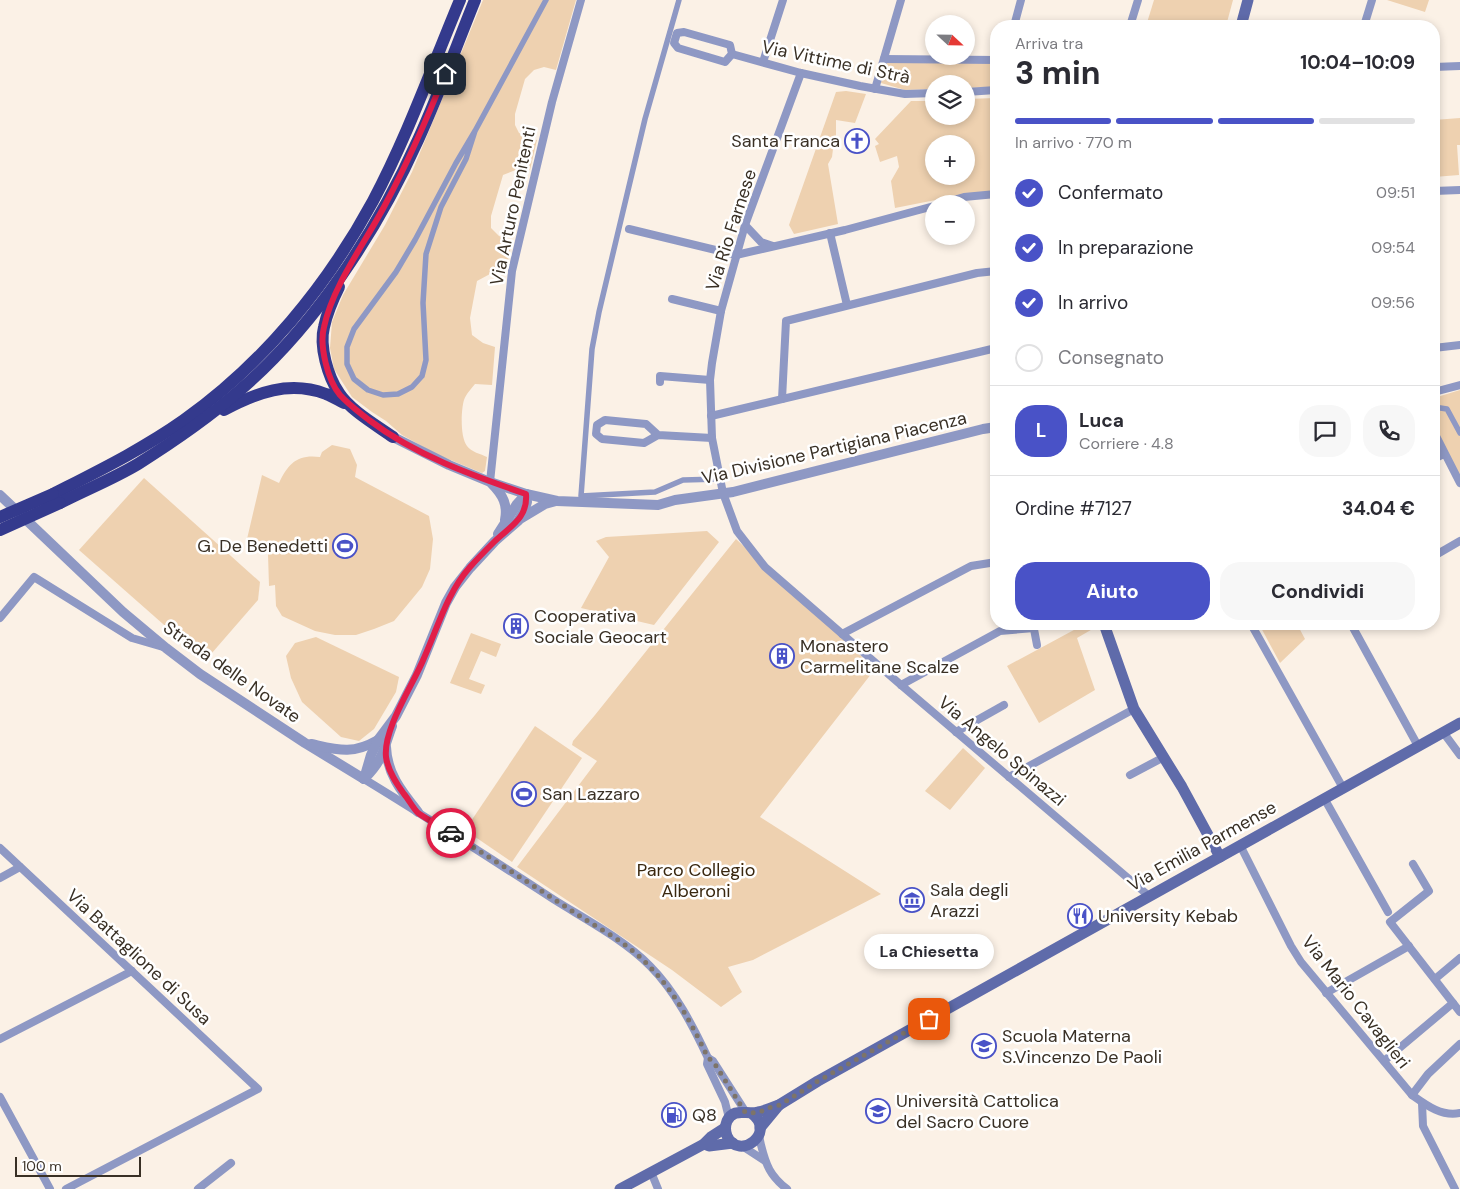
<!DOCTYPE html>
<html lang="it">
<meta charset="utf-8">
<style>
:root{--surface:#fff;--page:#f7f7f7;--text:#2b2b33;--muted:#7c7c81;--line:#e1e1e2;--accent:#4952c7}
body{margin:0;font-family:"DM Sans",sans-serif;background:var(--page);color:var(--text);height:100vh;display:flex;flex-direction:column;font-size:19px;white-space:nowrap}
*{box-sizing:border-box;margin:0}
p{font-size:16px;color:var(--muted)}
.icon{flex:none;width:28px;height:28px;fill:none;stroke:currentColor;stroke-width:2;stroke-linecap:round;stroke-linejoin:round}
.map{position:relative;flex:1;overflow:hidden}
.details{position:absolute;left:990px;top:20px;width:450px;height:610px;display:flex;flex-direction:column;background:var(--surface);border-radius:20px;box-shadow:0 2px 8px #0003}
.details>*{flex:none}
.needle{width:32px;rotate:112deg}
.fabs{position:absolute;left:925px;top:15px;display:grid;gap:10px}
.fabs a{display:grid;place-items:center;width:50px;height:50px;border-radius:50%;background:var(--surface);box-shadow:0 2px 8px #0003;font-size:25px}
.scale{position:absolute;left:15px;bottom:12px;width:126px;box-sizing:border-box;padding-left:5px;border:2px solid #393025;border-top:0;font-size:14px;line-height:18px;white-space:nowrap;color:#393025;-webkit-text-stroke:4px #fff;paint-order:stroke}
.pin{position:absolute;display:grid;place-items:center;width:42px;height:42px;color:#fff;margin:-21px;border-radius:10px;box-shadow:0 2px 8px #0006}
.courier{position:absolute;display:grid;place-items:center;width:50px;height:50px;margin:-25px;border:4px solid #e11d48;border-radius:50%;background:#fff;color:#222;box-shadow:0 1px 6px #0007}
.bubble{position:absolute;height:35px;border-radius:18px;background:var(--surface);box-shadow:0 2px 8px #0003;font-size:16px;font-weight:700;line-height:35px;text-align:center}
.headline em{font-style:normal;font-weight:700}
.headline div{display:flex;flex-direction:column-reverse}
.headline{display:flex;align-items:center;justify-content:space-between;height:85px;padding:0 25px}
h1{font-size:32px;font-weight:700;line-height:38px}
.bar{display:grid;grid-template-columns:repeat(4,1fr);gap:8px 5px;align-content:center;height:60px;padding:0 25px}
.bar i{height:6px;border-radius:4px;background:var(--line)}
.bar .selected{background:var(--accent)}
.bar p{grid-column:span 4}
.line{display:flex;align-items:center;gap:12px;padding:0 25px;border-top:1px solid var(--line)}
.line div{flex:1}
.round{display:grid;place-items:center;flex:none;width:52px;height:52px;border-radius:20px;background:var(--page)}
ol{padding:0 25px;list-style:none}
li{display:flex;align-items:center;gap:15px;height:55px}
li p{margin-inline-start:auto}
li .icon{padding:5px;border-radius:50%;background:var(--accent);color:#fff;stroke-width:4}
li:last-child{color:var(--muted)}
li i{width:28px;height:28px;border:2px solid var(--line);border-radius:50%}
.action{display:flex;gap:10px;margin-top:auto;padding:10px 25px}
.action a{flex:1;height:58px;border-radius:20px;background:var(--accent);color:#fff;font-size:20px;font-weight:700;line-height:58px;text-align:center}
.action a+a{background:var(--page);color:var(--text)}
.map>svg:first-child{display:block}
</style>
<div class="map">
<svg width="1460" height="1189" viewBox="0 0 1460 1189">
<rect width="100%" height="100%" fill="#fbf1e6"/>
<!-- green -->
<g fill="#eed1b0" fill-rule="evenodd">
<path d="M 483,0 L 576,0 L 556,70 L 544,67 L 534,70 L 525,79 L 515,114 L 515,125 L 519,133 L 537,140 L 530,170 L 518,169 L 503,175 L 491,216 L 491,228 L 499,236 L 512,241 L 505,276 L 490,274 L 477,281 L 470,318 L 472,335 L 483,343 L 495,347 L 492,385 L 475,384 C 472,388 466,394 464,400 C 461,410 460,437 467,446 C 471,452 481,454 487,457 L 485,471 L 482,473 L 436,454 L 402,435 L 386,421 L 372,412 L 352,397 L 334,369 L 330,348 L 332,322 L 343,295 L 385,225 L 412,172 Z"/>
<polygon points="1154,0 1233,0 1226,26 1146,26"/>
<polygon points="1387,0 1429,0 1425,12"/>
<polygon points="886,61 996,61 996,87 966,88 966,84 934,84 934,89 905,90 881,83"/>
<polygon points="846,91 866,94 855,123 836,120 836,139 834,141 832,157 828,164 838,224 794,234 789,225 836,92"/>
<path d="M 996,98 L 996,191 L 966,194 L 895,208 L 891,181 L 899,167 L 897,156 L 880,162 L 875,146 L 879,144 L 875,139 L 911,101 L 934,101 L 934,116 L 966,116 L 966,99 ZM 934,144 L 966,144 L 966,176 L 934,176 Z"/>
<polygon points="1460,118 1460,145 1457,145 1459,175 1434,177 1434,120"/>
<polygon points="1460,390 1460,477 1445,454 1434,459 1434,398"/>
<path d="M 332,445 L 350,449 L 357,465 L 355,477 L 429,516 L 433,539 L 430,569 L 422,587 L 394,621 L 374,629 L 356,635 L 335,635 L 315,631 L 282,616 L 276,606 L 275,585 L 269,586 L 268,554 L 247,539 L 262,475 L 279,483 C 288,464 297,454 320,457 L 322,452 Z"/>
<polygon points="144,478 260,582 258,600 205,661 79,550"/>
<polygon points="707,531 719,542 654,625 581,608 609,557 596,541 606,537"/>
<polygon points="736,539 875,669 760,817 881,894 753,960 728,967 742,992 721,1007 672,970 517,867 597,761 572,745 573,741 595,715"/>
<polygon points="1085,624 1094,624 1096,627 1077,638 1095,690 1039,723 1007,666"/>
<polygon points="1259,624 1297,624 1305,639 1280,663"/>
<polygon points="471,633 501,644 496,657 481,651 469,679 485,685 481,694 450,683"/>
<polygon points="316,637 399,677 396,692 374,729 359,741 341,737 302,702 291,678 286,656 295,643"/>
<polygon points="535,726 582,758 512,862 465,830"/>
<polygon points="963,748 985,768 950,810 925,791"/>
</g>
<g fill="none" stroke-linecap="round" stroke-linejoin="round">
<!-- pedestrian -->
<g stroke="#8e98c4" stroke-width="5.5">
<polyline points="679,0 645,119 599,312 592,349 581,496 655,492 683,480 720,479"/>
<polyline points="475,131 466,159 441,207 426,254 423,303 426,360 422,376 412,387 398,394 383,395 368,390 354,379 347,364 347,347 354,329 396,272 415,240 456,163 475,131 546,0"/>
<polyline points="1434,407 1447,409 1460,433"/>
</g>
<!-- minor -->
<g stroke="#8e98c4" stroke-width="8">
<polyline points="1014,26 1021,0"/>
<polyline points="1130,26 1138,0"/>
<polyline points="1364,26 1372,0"/>
<polygon points="684,32 730,45 732,54 725,62 678,48 674,43 677,33"/>
<polyline points="732,54 801,73 860,86 905,94 934,93"/>
<polyline points="884,59 996,60"/>
<polyline points="763,62 783,0"/>
<polyline points="1434,67 1460,66"/>
<polyline points="801,73 745,225 721,311 712,363 710,380 712,438 723,493 737,531 765,567 901,685 1149,896"/>
<polyline points="875,89 901,0"/>
<polyline points="966,92 996,90"/>
<polyline points="1434,191 1460,190"/>
<polyline points="940,204 964,197 996,194"/>
<polyline points="745,225 761,242 773,246"/>
<polyline points="629,229 736,255 845,230 934,206"/>
<polyline points="830,233 847,305"/>
<polyline points="672,299 721,311"/>
<polyline points="1434,348 1460,345"/>
<polyline points="660,382 660,376 710,380"/>
<polyline points="1434,392 1460,385"/>
<polyline points="782,399 786,321 977,273 996,271"/>
<polyline points="711,416 996,348"/>
<polyline points="1434,432 1460,483"/>
<polyline points="658,435 644,443 602,439 596,434 597,425 605,420 646,424 658,435 712,438"/>
<polyline points="1434,459 1444,454"/>
<polyline points="490,482 512,271 552,102 581,0"/>
<polyline points="1434,556 1460,541"/>
<polyline points="0,618 34,577 132,638 163,647"/>
<polyline points="1033,624 1037,645"/>
<polyline points="1251,624 1343,788"/>
<polyline points="1351,624 1418,746"/>
<polyline points="842,634 971,566 996,562"/>
<polyline points="901,685 1000,631 1034,628"/>
<polyline points="956,732 1004,705"/>
<polyline points="1443,732 1460,755"/>
<polyline points="1130,775 1164,757"/>
<polyline points="1009,777 1134,709"/>
<path d="M 364,779 C 428,818 490,858 553,899 C 583,918 625,940 650,966 C 675,991 693,1026 708,1058 L 713,1061 L 745,1111"/>
<polyline points="1324,798 1388,912"/>
<path d="M 1240,845 L 1291,946 L 1301,962 L 1412,1095 C 1426,1105 1442,1117 1460,1113"/>
<polyline points="0,848 258,1089 66,1189"/>
<polyline points="1413,864 1429,891 1390,922 1460,1012"/>
<polyline points="0,878 20,867"/>
<polyline points="1435,979 1460,958"/>
<polyline points="1326,993 1409,946"/>
<polyline points="0,1039 132,971"/>
<polyline points="708,1058 707,1064 725,1102 729,1118"/>
<polyline points="1384,1061 1453,1003"/>
<polyline points="1412,1095 1428,1074 1460,1044"/>
<polyline points="0,1097 50,1189"/>
<polyline points="1422,1103 1423,1126 1455,1189"/>
<path d="M 759,1133 C 759,1137 760,1140 761,1145 C 766,1165 770,1176 787,1189"/>
<polyline points="742,1146 765,1161"/>
<polyline points="651,1172 658,1189"/>
<polyline points="198,1189 231,1163"/>
</g>
<!-- tertiary -->
<g stroke="#8e98c4" stroke-width="10">
<polyline points="393,437 449,465 490,482 526,494 557,501 658,505 675,500 733,492 983,429 996,427"/>
<path d="M 492,484 C 503,495 508,505 505,520"/>
<polyline points="0,495 123,612 166,648 200,674 305,743 364,779"/>
<polyline points="520,519 545,504 556,501"/>
<polyline points="498,534 517,504 526,494"/>
<path d="M 311,744 C 338,750 352,755 378,740"/>
<path d="M 386,747 C 387,774 402,792 418,812"/>
<polyline points="364,779 371,755 378,740 396,716 417,675 446,603 455,587 470,568 495,541 518,521 525,509 527,502 526,494"/>
<path d="M 364,779 C 384,759 383,750 392,726"/>
</g>
<!-- secondary -->
<g stroke="#5f6baa" stroke-width="11">
<polyline points="1241,26 1248,0"/>
<polyline points="1104,624 1134,709 1182,787 1220,857"/>
<path d="M 751,1113 C 778,1132 739,1162 727,1136 C 725,1131 725,1126 727,1121 C 734,1107 746,1115 758,1112 C 765,1111 772,1107 779,1105"/>
<polyline points="760,1128 779,1105 818,1081 1460,723"/>
<polyline points="704,1144 709,1146 733,1143"/>
<polyline points="620,1189 704,1144 711,1137 725,1128"/>
</g>
<!-- trunk -->
<g stroke="#343a8d" stroke-width="12">
<path d="M 339,287 C 333,299 327,313 324,327 C 319,346 328,377 339,393 C 350,410 376,425 393,437"/>
<path d="M 224,410 C 256,393 289,380 326,394 C 332,396 338,400 344,403"/>
<path d="M 53,494 C 98,471 143,449 184,420 C 263,364 327,286 373,201 C 407,137 432,67 460,0"/>
<path d="M 60,503 C 85,490 113,479 138,464 C 173,442 208,418 239,391 C 315,326 377,231 418,140 C 439,94 456,47 475,0"/>
</g>
<!-- trunk-bridge -->
<g stroke="#343a8d" stroke-width="12">
<polyline points="0,517 53,494"/>
<polyline points="0,530 60,503"/>
</g>
</g>
<g fill="none" stroke-linecap="round" stroke-linejoin="round">
<!-- done -->
<path stroke="#7d7469" stroke-width="5" stroke-dasharray="0 9" d="M 451,833 C 492,859 534,886 575,913 C 600,929 629,944 649,966 C 675,992 693,1026 708,1058 L 713,1061 L 745,1112 L 751,1113 L 760,1112 L 768,1108 L 780,1105 L 818,1081 L 929,1019"/>
<!-- route -->
<path stroke="#e11d48" stroke-width="6" d="M 445,74 C 427,119 408,162 385,205 C 365,243 333,285 324,327 C 319,346 328,381 340,395 C 349,405 359,412 369,420 C 415,455 471,475 526,494 C 528,519 509,527 494,542 C 486,550 478,558 470,567 C 447,593 438,627 424,658 C 413,685 383,729 386,757 C 388,771 396,783 404,794 C 409,800 413,808 418,813 C 428,820 440,826 451,833"/>
</g>
<!-- icons -->
<defs>
<symbol id="church-ring" viewBox="-11 -11 22 22"><circle r="9.5" fill="#fff" stroke="#4952c7" stroke-width="1.5"/><path d="M-1.2-6h2.4v3.5h3.3v2.4h-3.3V6h-2.4V-.1h-3.3v-2.4h3.3Z" fill="#4952c7"/></symbol>
<symbol id="stadium-ring" viewBox="-11 -11 22 22"><circle r="9.5" fill="#fff" stroke="#4952c7" stroke-width="1.5"/><path d="M0-5a6.5 5 0 1 0 0 10a6.5 5 0 1 0 0-10ZM-3.5-1.8h7v3.6h-7Z" fill="#4952c7"/></symbol>
<symbol id="building-ring" viewBox="-11 -11 22 22"><circle r="9.5" fill="#fff" stroke="#4952c7" stroke-width="1.5"/><path d="M-4-6H4V6H1V3H-1V6H-4ZM-2.5-4.3h1.7v1.8h-1.7ZM.8-4.3h1.7v1.8H.8ZM-2.5-1h1.7V.8h-1.7ZM.8-1h1.7V.8H.8Z" fill="#4952c7"/></symbol>
<symbol id="museum-ring" viewBox="-11 -11 22 22"><circle r="9.5" fill="#fff" stroke="#4952c7" stroke-width="1.5"/><path d="M0-6L6-3V-2H-6V-3ZM-5-1h2V3h-2ZM-1-1h2V3h-2ZM3-1h2V3H3ZM-6 4H6V6H-6Z" fill="#4952c7"/></symbol>
<symbol id="restaurant-ring" viewBox="-11 -11 22 22"><circle r="9.5" fill="#fff" stroke="#4952c7" stroke-width="1.5"/><path d="M-5-6h1v4h1v-4h1v4h1v-4h1v5L-1.5 .5V6h-2V.5L-5-1ZM5-6V6H3V1.5H1.5Q1.5-4 5-6Z" fill="#4952c7"/></symbol>
<symbol id="school-ring" viewBox="-11 -11 22 22"><circle r="9.5" fill="#fff" stroke="#4952c7" stroke-width="1.5"/><path d="M0-5L7-2L0 1L-7-2ZM-4 1L0 2.5L4 1V4Q0 6-4 4Z" fill="#4952c7"/></symbol>
<symbol id="university-ring" viewBox="-11 -11 22 22"><circle r="9.5" fill="#fff" stroke="#4952c7" stroke-width="1.5"/><path d="M0-5L7-2L0 1L-7-2ZM-4 1L0 2.5L4 1V4Q0 6-4 4Z" fill="#4952c7"/></symbol>
<symbol id="fuel-ring" viewBox="-11 -11 22 22"><circle r="9.5" fill="#fff" stroke="#4952c7" stroke-width="1.5"/><path d="M-5.5-6h7V0h2V4h1.3V-2.5L3-4.5l.8-.8L6-3V5H2.5V1h-1V6h-7ZM-4.2-4.7v3.2H.2V-4.7Z" fill="#4952c7"/></symbol>
</defs>
<g fill-rule="evenodd">
<use href="#church-ring" x="843" y="127" width="28" height="28"/>
<use href="#stadium-ring" x="331" y="532" width="28" height="28"/>
<use href="#building-ring" x="502" y="612" width="28" height="28"/>
<use href="#building-ring" x="768" y="642" width="28" height="28"/>
<use href="#stadium-ring" x="510" y="780" width="28" height="28"/>
<use href="#museum-ring" x="898" y="886" width="28" height="28"/>
<use href="#restaurant-ring" x="1066" y="902" width="28" height="28"/>
<use href="#school-ring" x="970" y="1032" width="28" height="28"/>
<use href="#university-ring" x="864" y="1097" width="28" height="28"/>
<use href="#fuel-ring" x="660" y="1101" width="28" height="28"/>
</g>
<g text-anchor="middle" dominant-baseline="central" stroke-width="5" stroke-linejoin="round" paint-order="stroke">
<!-- street labels -->
<g font-size="18" fill="#393025" stroke="#fff">
<text transform="translate(836 62) rotate(12)">Via Vittime di Strà</text>
<text transform="translate(513 206) rotate(-78)">Via Arturo Penitenti</text>
<text transform="translate(731 230) rotate(-72)">Via Rio Farnese</text>
<text transform="translate(834 448) rotate(-13)">Via Divisione Partigiana Piacenza</text>
<text transform="translate(232 672) rotate(35)">Strada delle Novate</text>
<text transform="translate(1002 751) rotate(40)">Via Angelo Spinazzi</text>
<text transform="translate(1202 846) rotate(-29)">Via Emilia Parmense</text>
<text transform="translate(139 957) rotate(43)">Via Battaglione di Susa</text>
<text transform="translate(1356 1002) rotate(52)">Via Mario Cavaglieri</text>
</g>
<!-- poi labels -->
<g font-size="18" fill="#393025" stroke="#fff" text-anchor="start">
<text x="840" y="141" text-anchor="end">Santa Franca</text>
<text x="328" y="546" text-anchor="end">G. De Benedetti</text>
<text x="534" y="616">Cooperativa<tspan x="534" dy="21">Sociale Geocart</tspan></text>
<text x="800" y="646">Monastero<tspan x="800" dy="21">Carmelitane Scalze</tspan></text>
<text x="542" y="794">San Lazzaro</text>
<text x="930" y="890">Sala degli<tspan x="930" dy="21">Arazzi</tspan></text>
<text x="1098" y="916">University Kebab</text>
<text x="1002" y="1036">Scuola Materna<tspan x="1002" dy="21">S.Vincenzo De Paoli</tspan></text>
<text x="896" y="1101">Università Cattolica<tspan x="896" dy="21">del Sacro Cuore</tspan></text>
<text x="692" y="1115">Q8</text>
</g>
<!-- park labels -->
<g font-size="18" fill="#39270f" stroke="#fff">
<text x="696" y="870">Parco Collegio<tspan x="696" dy="21">Alberoni</tspan></text>
</g>
</g>
</svg>
<div class="fabs">
<a><svg class="needle" viewBox="-14 -14 28 28"><path d="M0-13l5 13h-10z" fill="#e53935"/><path d="M0 13l5-13h-10z" fill="#7c7c81"/></svg></a>
<a><svg class="icon" aria-label="layers" viewBox="0 0 24 24"><path d="M12 4l9 5-9 5-9-5zM3 14l9 5 9-5"/></svg></a>
<a>+</a>
<a>−</a>
</div>
<div class="scale">100 m</div>
<div class="pin" style="left:929px;top:1019px;background:#ea580c"><svg class="icon" aria-label="bag" viewBox="0 0 24 24"><path d="M5 8h14l-1 12H6zM9 8a3 3 0 0 1 6 0"/></svg></div>
<div class="pin" style="left:445px;top:74px;background:#1f2937"><svg class="icon" aria-label="home" viewBox="0 0 24 24"><path d="M3 11l9-7 9 7M6 9v11h12V9"/></svg></div>
<div class="courier" style="left:451px;top:833px"><svg class="icon" aria-label="car" viewBox="0 0 24 24"><path d="M5 17H2v-5l4-1 3-4h7l3 4 3 1v5h-3M9 17h6M6 11h13"/><circle cx="7" cy="17" r="2"/><circle cx="17" cy="17" r="2"/></svg></div>
<div class="bubble" style="left:864px;top:934px;width:130px">La Chiesetta</div>
<section class="details">
<div class="headline"><div><h1>3 min</h1><p>Arriva tra</p></div><em>10:04–10:09</em></div>
<div class="bar"><i class="selected"></i><i class="selected"></i><i class="selected"></i><i></i><p>In arrivo · 770 m</p></div>
<ol>
<li><svg class="icon" aria-label="check" viewBox="0 0 24 24"><path d="M5 12l5 5 9-10"/></svg>Confermato<p>09:51</p></li>
<li><svg class="icon" aria-label="check" viewBox="0 0 24 24"><path d="M5 12l5 5 9-10"/></svg>In preparazione<p>09:54</p></li>
<li><svg class="icon" aria-label="check" viewBox="0 0 24 24"><path d="M5 12l5 5 9-10"/></svg>In arrivo<p>09:56</p></li>
<li><i></i>Consegnato</li>
</ol>
<div class="line" style="height:90px"><b class="round" style="background:var(--accent);color:#fff">L</b><div><b>Luca</b><p>Corriere · 4.8</p></div><a class="round"><svg class="icon" aria-label="chat" viewBox="0 0 24 24"><path d="M4 5h16v11H9l-5 4z"/></svg></a><a class="round"><svg class="icon" aria-label="phone" viewBox="0 0 24 24"><path d="M5 4h4l2 5-3 2q2 4 5 5l2-3 5 2v4C11 20 4 13 5 4z"/></svg></a></div>
<div class="line" style="height:65px"><div>Ordine #7127</div><b>34.04 €</b></div>
<div class="action"><a>Aiuto</a><a>Condividi</a></div>
</section>
</div>
